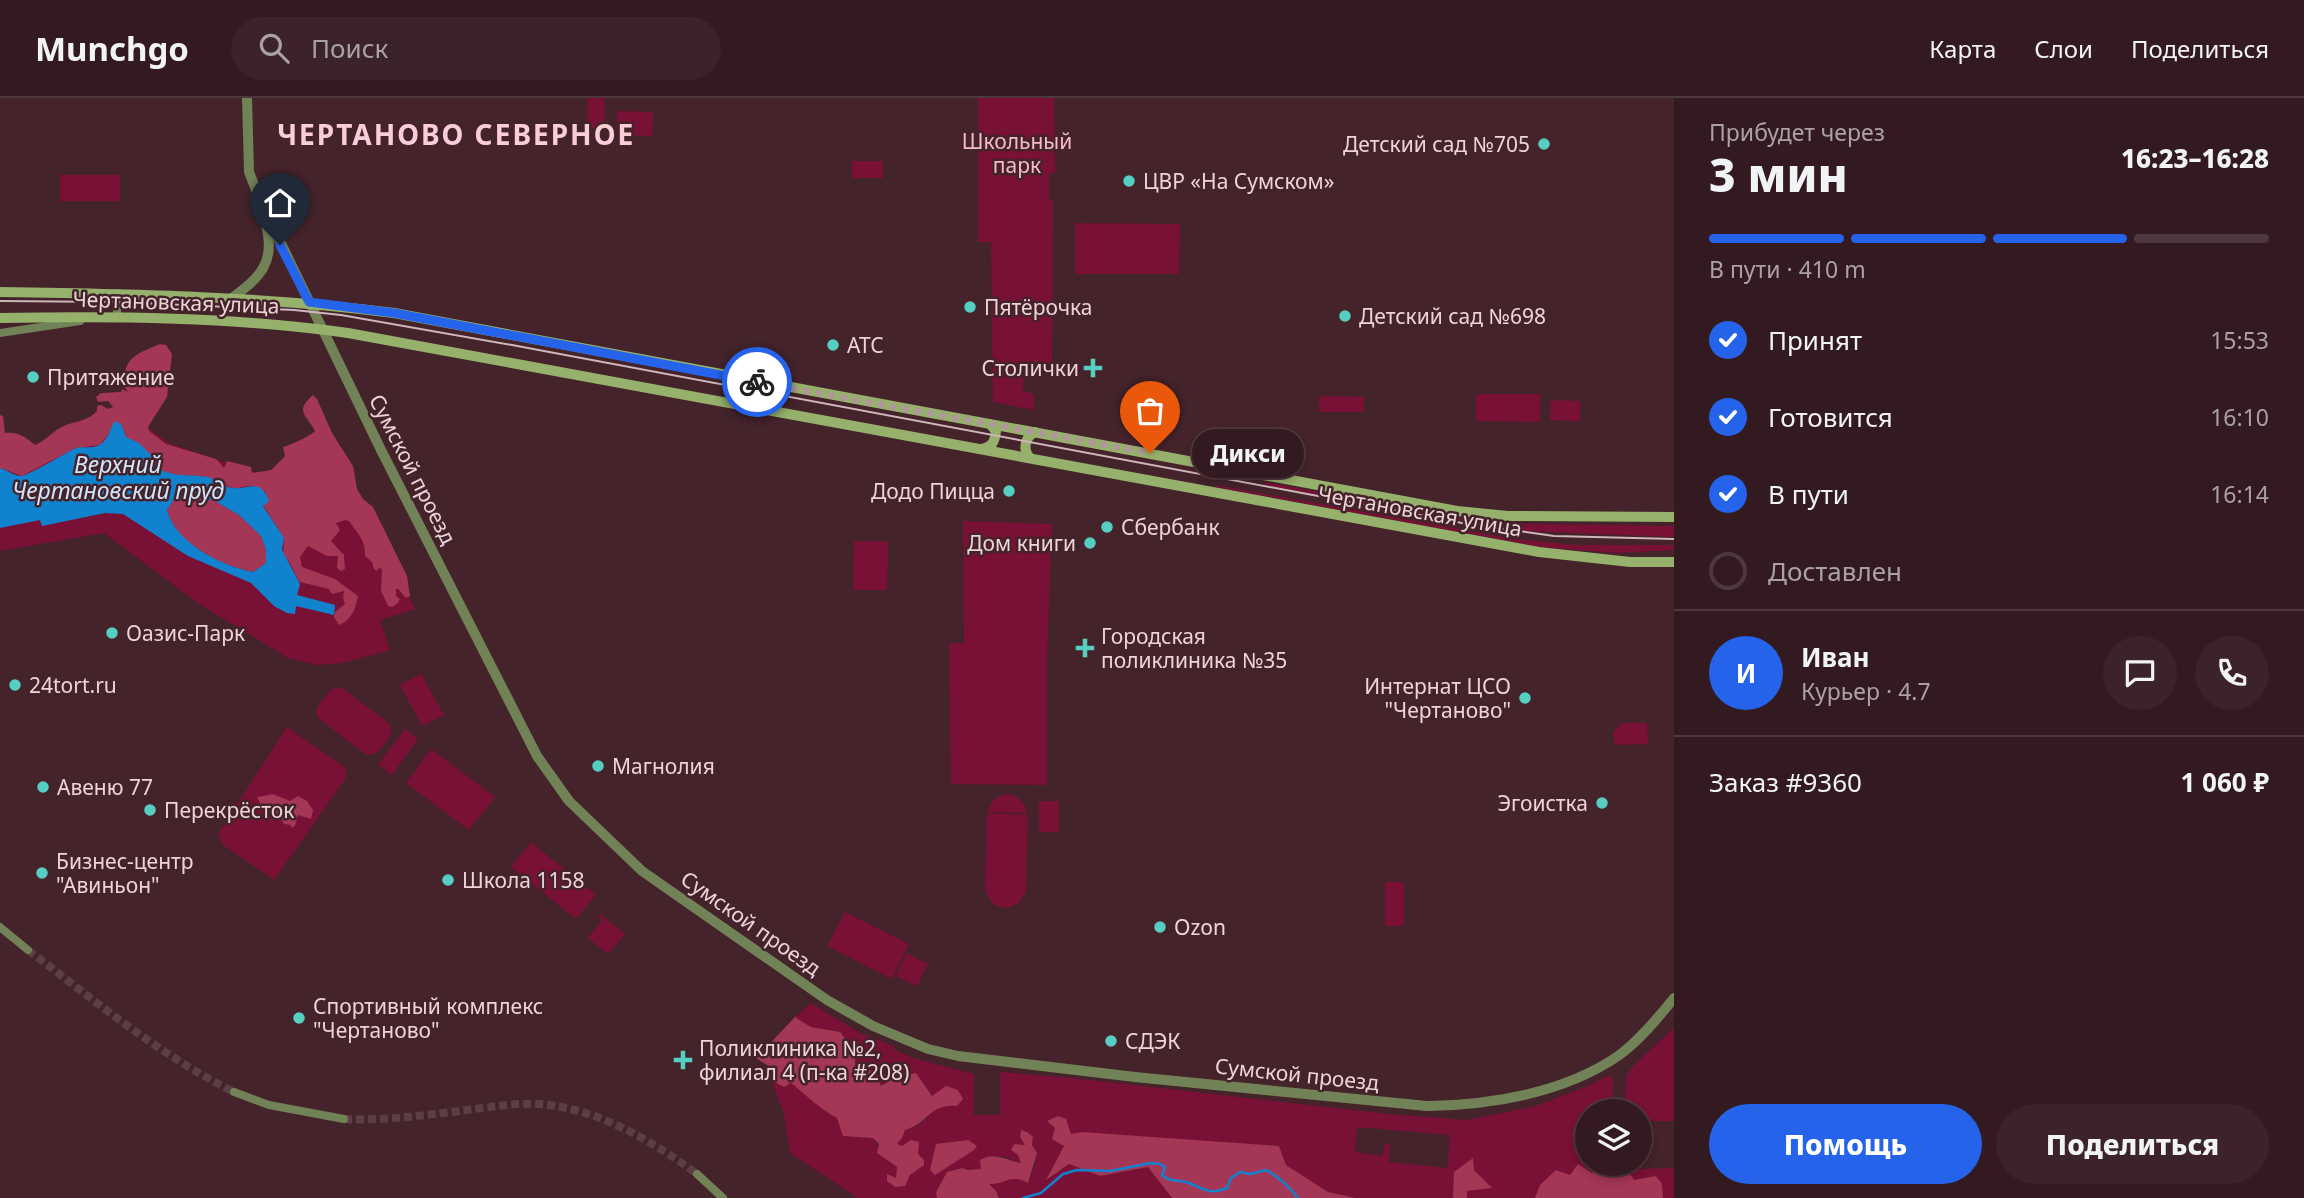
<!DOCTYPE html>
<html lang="ru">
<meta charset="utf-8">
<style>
:root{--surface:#331a20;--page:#3b2329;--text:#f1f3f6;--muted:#a9a1a5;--line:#4e383e;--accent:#2563eb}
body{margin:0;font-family:"Noto Sans",sans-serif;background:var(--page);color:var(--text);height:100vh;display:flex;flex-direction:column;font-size:26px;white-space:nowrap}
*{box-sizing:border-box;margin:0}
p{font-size:23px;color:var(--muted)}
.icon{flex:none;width:38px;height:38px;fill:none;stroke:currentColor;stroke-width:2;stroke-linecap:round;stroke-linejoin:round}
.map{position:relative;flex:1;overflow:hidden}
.drawer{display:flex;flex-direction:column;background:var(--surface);width:630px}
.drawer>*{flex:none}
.tools{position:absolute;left:1575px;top:1001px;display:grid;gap:14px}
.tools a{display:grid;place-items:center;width:77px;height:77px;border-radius:50%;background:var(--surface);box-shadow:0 4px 10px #0003,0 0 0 2px var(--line);font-size:35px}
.pin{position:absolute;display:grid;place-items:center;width:60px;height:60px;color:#fff;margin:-72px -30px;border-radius:50% 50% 50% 0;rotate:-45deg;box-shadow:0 0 7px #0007}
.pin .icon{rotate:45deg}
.courier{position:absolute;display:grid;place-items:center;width:70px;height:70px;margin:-35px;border:5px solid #2563eb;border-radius:50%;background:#fff;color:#222;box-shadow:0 2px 9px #0007}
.bubble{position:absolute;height:49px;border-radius:24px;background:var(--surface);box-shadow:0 4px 10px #0003,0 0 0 2px var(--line);font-size:23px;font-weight:800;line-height:49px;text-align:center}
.head em{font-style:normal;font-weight:800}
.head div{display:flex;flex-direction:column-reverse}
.head{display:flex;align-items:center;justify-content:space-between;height:119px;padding:0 35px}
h1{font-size:46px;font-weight:800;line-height:52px}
.bar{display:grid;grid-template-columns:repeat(4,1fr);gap:10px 7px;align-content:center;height:84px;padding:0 35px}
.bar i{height:9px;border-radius:5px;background:var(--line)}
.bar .active{background:var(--accent)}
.bar p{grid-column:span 4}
.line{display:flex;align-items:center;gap:18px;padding:0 35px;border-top:2px solid var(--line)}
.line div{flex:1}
.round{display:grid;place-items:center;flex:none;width:74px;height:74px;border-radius:37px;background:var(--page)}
ol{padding:0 35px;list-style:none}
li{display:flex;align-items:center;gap:21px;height:77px}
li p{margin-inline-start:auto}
li .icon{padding:7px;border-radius:50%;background:var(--accent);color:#fff;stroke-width:4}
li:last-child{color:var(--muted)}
li i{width:38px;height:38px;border:4px solid var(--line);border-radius:50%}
.primary-button{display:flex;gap:14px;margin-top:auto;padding:14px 35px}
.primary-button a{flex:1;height:80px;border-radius:42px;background:var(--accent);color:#fff;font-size:28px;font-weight:800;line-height:80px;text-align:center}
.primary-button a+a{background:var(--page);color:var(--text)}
header{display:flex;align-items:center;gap:42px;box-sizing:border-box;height:98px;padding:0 35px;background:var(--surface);border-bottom:2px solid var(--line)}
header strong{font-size:33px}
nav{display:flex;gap:38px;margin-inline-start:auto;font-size:24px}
.search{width:490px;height:63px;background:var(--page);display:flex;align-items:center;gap:18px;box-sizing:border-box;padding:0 24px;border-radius:38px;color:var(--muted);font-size:26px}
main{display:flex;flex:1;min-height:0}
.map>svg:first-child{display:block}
</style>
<header>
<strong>Munchgo</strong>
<div class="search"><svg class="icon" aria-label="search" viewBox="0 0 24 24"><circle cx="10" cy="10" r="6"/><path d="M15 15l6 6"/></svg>Поиск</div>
<nav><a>Карта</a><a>Слои</a><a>Поделиться</a></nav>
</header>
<main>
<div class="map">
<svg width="1674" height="1100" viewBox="0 0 1674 1100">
<rect width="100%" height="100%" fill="#44232b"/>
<!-- green -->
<g fill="#791036" fill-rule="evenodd">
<polygon points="588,0 605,0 604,31 587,30"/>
<polygon points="978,0 1054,0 1055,75 1049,75 1049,101 1053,102 1052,265 1023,267 1023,292 1034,297 1034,312 993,304 991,144 978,144"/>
<polygon points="617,13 653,14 652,38 617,37"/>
<rect x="852" y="63" width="31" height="17"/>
<rect x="60" y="77" width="60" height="26"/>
<polygon points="1075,125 1180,126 1179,176 1075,176"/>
<polygon points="1476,296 1540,296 1540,324 1476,323"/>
<polygon points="1319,298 1364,299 1364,314 1319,314"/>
<polygon points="1551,302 1580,303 1580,323 1550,322"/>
<polygon points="97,318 148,330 171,346 266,378 331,345 415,511 380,522 390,552 343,565 317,567 288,560 199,506 104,435 0,453 0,340 38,354"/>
<polygon points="1266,384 1482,425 1674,428 1674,439 1521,433 1265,387"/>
<polygon points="1216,387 1514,441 1575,447 1674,447 1674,452 1616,455 1539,449 1216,389"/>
<polygon points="963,423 1052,426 1047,559 1047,687 951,686 949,545 964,545"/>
<polygon points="854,443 888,443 887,492 853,492"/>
<polygon points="421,576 444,617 422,628 400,587"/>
<path d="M 336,590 L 342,590 L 390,626 L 391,636 C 384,646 378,660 365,656 L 317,619 L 316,611 L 330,592 Z"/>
<polygon points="1622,625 1647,625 1648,646 1615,647 1613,634"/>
<polygon points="287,629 346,670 346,680 274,782 223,747 218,736"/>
<polygon points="405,631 418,641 392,677 378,667"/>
<polygon points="431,651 495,699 469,732 406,685"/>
<path d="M 1005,696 C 1018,697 1025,703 1027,715 L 987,714 L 993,702 Z"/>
<rect x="1039" y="703" width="20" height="31"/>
<polygon points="987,715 1028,717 1026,794 1019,805 1008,810 996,808 991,804 985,792"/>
<polygon points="531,744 596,797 576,821 511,769"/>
<rect x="1385" y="784" width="19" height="44"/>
<polygon points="845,814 909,846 892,881 827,848"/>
<polygon points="600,816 625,836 608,856 588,840 602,822 598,818"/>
<polygon points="907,855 928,866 917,888 896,878"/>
<path d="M 811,905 L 858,934 L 893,948 L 895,952 L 917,961 L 974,976 L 974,1017 L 1000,1017 L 1000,974 L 1072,980 L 1388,1016 L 1466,1022 L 1533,1009 L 1590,987 L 1609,977 L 1613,981 L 1612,1013 L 1587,1013 L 1587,1066 L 1638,1066 L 1641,1071 L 1674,1070 L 1674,1100 L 1356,1100 L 1328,1094 L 1286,1067 L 1279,1048 L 1070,1037 L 1058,1018 L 1048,1024 L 1055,1030 L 1064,1048 L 1047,1081 L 1069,1066 L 1100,1078 L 1148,1069 L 1172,1100 L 999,1100 L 998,1096 L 987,1086 L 1008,1080 L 1020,1080 L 1024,1083 L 1030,1082 C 1033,1070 1041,1057 1032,1047 L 1033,1039 L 1024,1032 L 1021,1033 L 1020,1039 L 1025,1047 L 1014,1046 L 1021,1065 L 1017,1065 C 1008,1057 995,1057 984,1059 L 981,1060 L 981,1071 L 968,1072 L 962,1070 L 947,1074 L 936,1094 L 937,1100 L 858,1100 L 790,1055 L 784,1015 L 771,982 L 784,989 L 791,985 L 818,1005 L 824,1013 L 837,1020 L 859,1038 L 873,1040 L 887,1062 L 897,1069 L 896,1080 L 887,1077 L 887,1083 L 910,1077 L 924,1062 L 918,1056 L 896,1047 L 905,1032 L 919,1027 L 937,1010 L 944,1007 L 957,1007 L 932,998 L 922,983 L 896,979 L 881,988 L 855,976 L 855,961 L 850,947 L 840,934 L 811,929 L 795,919 ZM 1357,1029 L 1450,1037 L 1447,1070 L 1389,1064 L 1390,1046 L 1385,1045 L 1382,1058 L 1355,1054 Z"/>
<polygon points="1674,930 1674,1023 1640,1023 1640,1013 1625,1013 1626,979 1632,969"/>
</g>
<!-- forest -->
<g fill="#a43656">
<path d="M 160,246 L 166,247 L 172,256 L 167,299 L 148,329 L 149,333 L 166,346 L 216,361 L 224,370 L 227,363 L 251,369 L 252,375 L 271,372 L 285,358 L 283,349 C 291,347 310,338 315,333 C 308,318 293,314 313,297 L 317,301 L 332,335 L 353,368 L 357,391 L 363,401 L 373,409 L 407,478 L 410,498 L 406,500 L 398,491 L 396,491 L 396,498 L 400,501 L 398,505 L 392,509 L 388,508 L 381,493 L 382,471 L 379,470 L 377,473 L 374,471 L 372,464 L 365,458 C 366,442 357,435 349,423 L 345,422 L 336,425 L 340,432 L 331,443 L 344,457 L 345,471 L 341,473 L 337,470 L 338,458 L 327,458 L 308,448 L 300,459 L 302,469 L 335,481 L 358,498 C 356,510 351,523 339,527 L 334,519 L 335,514 L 345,506 L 343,499 L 344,493 L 332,496 L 329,491 L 300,484 C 293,475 292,464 283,457 L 284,440 L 263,407 L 266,395 C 257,386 247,387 236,391 C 225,388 216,381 205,379 C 191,376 176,381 162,372 C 144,361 148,349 126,339 L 121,326 L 111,333 L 100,347 L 76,350 L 22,378 L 0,370 L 0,317 L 3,318 L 5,335 C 18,333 27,340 35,347 C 45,343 51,335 60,330 C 73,322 84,326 97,313 L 97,308 L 101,307 L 108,311 L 113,309 L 108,303 L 98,304 L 96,299 L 101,295 L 121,294 L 122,291 L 128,294 L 124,289 C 123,259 136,256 160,246 Z"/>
<path d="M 179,399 L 213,402 L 239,417 L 261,438 L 266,452 L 266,465 L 253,474 C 222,468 175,446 167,412 L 174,401 Z"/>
<polygon points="273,696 290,703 298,698 307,703 313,712 311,721 298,717 295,728 291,730 291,727 284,726 281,720 274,719 270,711 268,714 259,712 260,705 257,699"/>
<path d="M 795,919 L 811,929 L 840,934 L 850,947 L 855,961 L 855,975 L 868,971 L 877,978 L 881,988 L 896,979 L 916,975 L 932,998 L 946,988 L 958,992 L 963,1001 L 957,1008 C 928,1006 930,1025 905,1032 L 902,1040 L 897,1046 L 902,1048 L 911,1042 L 919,1044 L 918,1056 L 924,1062 L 924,1067 L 910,1077 L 905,1088 L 895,1089 L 887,1083 L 887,1076 L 896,1080 L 897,1069 L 877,1055 L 879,1046 L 873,1040 L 843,1038 L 837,1020 C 821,1012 806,997 791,985 L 784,989 L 771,982 L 770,969 L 756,960 Z"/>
<polygon points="1058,1018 1066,1021 1071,1036 1082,1034 1279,1048 1286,1067 1328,1094 1356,1100 1172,1100 1148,1069 1100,1078 1069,1066 1046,1082 1064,1048 1052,1041 1055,1030 1047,1023"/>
<path d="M 1021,1032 L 1027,1034 L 1033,1039 L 1032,1047 L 1037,1055 L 1028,1085 C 1009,1075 1006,1087 989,1086 L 996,1093 L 999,1100 L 937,1100 L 936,1094 L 947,1074 L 962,1070 L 968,1072 L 981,1071 L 980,1062 C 995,1053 1007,1063 1021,1065 L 1018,1057 L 1011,1052 L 1014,1046 L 1025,1047 L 1020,1039 Z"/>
<polygon points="968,1042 977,1048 974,1052 935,1077 930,1072 936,1046"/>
<polygon points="1473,1060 1474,1072 1492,1090 1467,1093 1467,1100 1453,1100 1454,1074"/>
<polygon points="1578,1066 1593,1076 1589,1066 1605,1066 1605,1071 1628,1073 1634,1082 1656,1078 1662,1086 1663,1100 1535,1100 1540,1087 1556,1072 1570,1077"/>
</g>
<!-- water -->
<path fill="#1182ce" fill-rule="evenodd" d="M 115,323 L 121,326 L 126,339 L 139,345 L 152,358 L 151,362 C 165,382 187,375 207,379 C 217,381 222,388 232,390 C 249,392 260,379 269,403 L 263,408 L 284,440 L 282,452 L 300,486 L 297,497 L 335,507 L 334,517 L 296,508 L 295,516 L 287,515 L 274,508 L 251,485 L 188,458 L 123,416 L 105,415 L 42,428 L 40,422 L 0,430 L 0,370 C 7,372 14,378 21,378 C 28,378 65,355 74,351 C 82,347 93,352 101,346 C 109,340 110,330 115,323 ZM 179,399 L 213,402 L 239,417 L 261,438 L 266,452 L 266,465 L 253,474 C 222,468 175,445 167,412 L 174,401 Z"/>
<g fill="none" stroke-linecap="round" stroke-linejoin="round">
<!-- stream -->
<path stroke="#1182ce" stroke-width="2.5" d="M 1023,1100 L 1041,1095 L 1063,1076 L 1077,1072 L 1110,1073 L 1151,1065 L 1160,1066 L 1165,1069 L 1162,1077 C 1171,1085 1179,1081 1189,1085 C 1204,1091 1211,1097 1227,1090 L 1231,1080 L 1240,1074 L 1250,1076 L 1266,1072 C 1277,1078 1290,1090 1298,1100"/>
<!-- minor-tunnel -->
<g stroke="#5d3e45" stroke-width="8" stroke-dasharray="8 4" stroke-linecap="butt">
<path d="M 28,852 C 94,902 159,957 234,994"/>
<path d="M 344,1021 C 386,1023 426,1017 467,1012 C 490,1009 513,1005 537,1006 C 595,1009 651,1042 697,1076"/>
</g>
<!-- minor -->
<g stroke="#718257" stroke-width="8">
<polyline points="117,219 117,195"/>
<polyline points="0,235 80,223"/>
<polyline points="0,829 28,852"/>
<polyline points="234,994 269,1007 344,1021"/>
<polyline points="697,1076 723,1100"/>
</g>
<!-- tertiary -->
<g stroke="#718257" stroke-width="10">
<path d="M 247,0 L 249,74 L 260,102 L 381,352 L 537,658 L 569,703 L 642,773 L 827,902 L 873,928 L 928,951 L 958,958 L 1135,979 L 1427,1008 C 1491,1007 1564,995 1618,958 C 1639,943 1658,920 1674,900"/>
<path d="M 232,200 C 260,179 276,165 266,126"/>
</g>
<!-- secondary -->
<g stroke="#96b16b" stroke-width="10">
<path d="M 0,194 C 132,196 263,198 394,215 L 1457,413 L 1508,418 L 1674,419"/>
<path d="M 0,220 C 116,218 233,219 348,235 L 1539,454 L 1630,464 L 1674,464"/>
<path d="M 981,351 C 992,349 995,344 996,333 L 990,326"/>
<path d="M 1030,360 C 1022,351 1025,339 1035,334"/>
</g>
<!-- tram -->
<polyline stroke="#cfb6bb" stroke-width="2" points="0,203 117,204 294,212 341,217 512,247 1462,425 1554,438 1674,441"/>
</g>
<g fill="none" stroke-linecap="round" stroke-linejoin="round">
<!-- done -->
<polyline stroke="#b1979c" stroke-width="7" stroke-dasharray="0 12.6" points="757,284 1150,355"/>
<!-- route -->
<polyline stroke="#2563eb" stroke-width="9" points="280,147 309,204 394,215 757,284"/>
</g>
<!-- markers -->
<g fill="#57cec2" stroke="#44232b" stroke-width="2.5">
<circle cx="1544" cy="46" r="7"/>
<circle cx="1129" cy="83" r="7"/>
<circle cx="970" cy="209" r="7"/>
<circle cx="1345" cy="218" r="7"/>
<circle cx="833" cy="247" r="7"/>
<path d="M1089.5 259.5h7v7h7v7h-7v7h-7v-7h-7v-7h7z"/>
<circle cx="33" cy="279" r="7"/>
<circle cx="1009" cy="393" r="7"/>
<circle cx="1107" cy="429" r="7"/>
<circle cx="1090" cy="445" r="7"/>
<circle cx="112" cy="535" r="7"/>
<path d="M1081.5 539.5h7v7h7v7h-7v7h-7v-7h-7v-7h7z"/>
<circle cx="15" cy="587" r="7"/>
<circle cx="1525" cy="600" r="7"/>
<circle cx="598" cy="668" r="7"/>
<circle cx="43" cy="689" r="7"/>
<circle cx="1602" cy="705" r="7"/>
<circle cx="150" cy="712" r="7"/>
<circle cx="42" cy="775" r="7"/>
<circle cx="448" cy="782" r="7"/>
<circle cx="1160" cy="829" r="7"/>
<circle cx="299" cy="920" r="7"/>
<circle cx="1111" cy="943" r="7"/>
<path d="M679.5 951.5h7v7h7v7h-7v7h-7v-7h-7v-7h7z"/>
</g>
<g text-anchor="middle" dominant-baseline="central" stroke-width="5" stroke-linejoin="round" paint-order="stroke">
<!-- park labels -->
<g font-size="21" fill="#f6bbc6" stroke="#44232b">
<text x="1017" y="43">Школьный<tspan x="1017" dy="24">парк</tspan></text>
</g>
<!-- poi labels -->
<g font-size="21" fill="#ecd5d9" stroke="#44232b" text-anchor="start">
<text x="1530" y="46" text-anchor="end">Детский сад №705</text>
<text x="1143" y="83">ЦВР «На Сумском»</text>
<text x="984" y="209">Пятёрочка</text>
<text x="1359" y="218">Детский сад №698</text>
<text x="847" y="247">АТС</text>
<text x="1079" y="270" text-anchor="end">Столички</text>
<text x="47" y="279">Притяжение</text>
<text x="995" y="393" text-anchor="end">Додо Пицца</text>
<text x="1121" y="429">Сбербанк</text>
<text x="1076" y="445" text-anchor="end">Дом книги</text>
<text x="126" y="535">Оазис-Парк</text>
<text x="1101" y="538">Городская<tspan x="1101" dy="24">поликлиника №35</tspan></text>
<text x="29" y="587">24tort.ru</text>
<text x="1511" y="588" text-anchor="end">Интернат ЦСО<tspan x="1511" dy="24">"Чертаново"</tspan></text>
<text x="612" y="668">Магнолия</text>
<text x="57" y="689">Авеню 77</text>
<text x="1588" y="705" text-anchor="end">Эгоистка</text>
<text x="164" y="712">Перекрёсток</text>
<text x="56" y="763">Бизнес-центр<tspan x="56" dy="24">"Авиньон"</tspan></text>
<text x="462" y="782">Школа 1158</text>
<text x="1174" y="829">Ozon</text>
<text x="313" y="908">Спортивный комплекс<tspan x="313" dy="24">"Чертаново"</tspan></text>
<text x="1125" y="943">СДЭК</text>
<text x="699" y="950">Поликлиника №2,<tspan x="699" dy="24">филиал 4 (п-ка #208)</tspan></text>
</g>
<!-- street labels -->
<g font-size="21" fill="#ecd5d9" stroke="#44232b">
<text transform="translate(176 204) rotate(2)">Чертановская улица</text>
<text transform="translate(413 371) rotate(63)">Сумской проезд</text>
<text transform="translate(1420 413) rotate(10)">Чертановская улица</text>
<text transform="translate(751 825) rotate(35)">Сумской проезд</text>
<text transform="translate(1297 976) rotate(6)">Сумской проезд</text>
</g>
<!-- water labels -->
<g font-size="23" font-style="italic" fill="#d0e5f9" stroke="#44232b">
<text x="118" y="366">Верхний<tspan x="118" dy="26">Чертановский пруд</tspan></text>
</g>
<!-- district labels -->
<g font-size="28" font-weight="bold" letter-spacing="2" fill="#fbced6" stroke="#44232b">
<text x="456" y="36">ЧЕРТАНОВО СЕВЕРНОЕ</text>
</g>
</g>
</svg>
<div class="tools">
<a><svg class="icon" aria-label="layers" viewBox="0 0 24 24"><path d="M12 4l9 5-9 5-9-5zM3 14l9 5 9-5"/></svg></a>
</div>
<div class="pin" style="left:1150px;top:355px;background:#ea580c"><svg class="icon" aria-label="bag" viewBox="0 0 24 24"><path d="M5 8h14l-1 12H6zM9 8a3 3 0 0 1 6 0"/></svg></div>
<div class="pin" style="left:280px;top:147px;background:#1f2937"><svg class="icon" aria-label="home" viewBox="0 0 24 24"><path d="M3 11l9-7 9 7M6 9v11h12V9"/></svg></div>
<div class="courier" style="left:757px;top:284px"><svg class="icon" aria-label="bike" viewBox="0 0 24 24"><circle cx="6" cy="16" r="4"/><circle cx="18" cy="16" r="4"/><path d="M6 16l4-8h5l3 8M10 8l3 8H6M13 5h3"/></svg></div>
<div class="bubble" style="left:1192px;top:331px;width:112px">Дикси</div>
</div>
<section class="drawer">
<div class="head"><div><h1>3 мин</h1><p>Прибудет через</p></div><em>16:23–16:28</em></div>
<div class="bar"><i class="active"></i><i class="active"></i><i class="active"></i><i></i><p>В пути · 410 m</p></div>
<ol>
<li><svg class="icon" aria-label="check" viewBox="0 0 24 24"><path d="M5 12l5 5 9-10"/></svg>Принят<p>15:53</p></li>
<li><svg class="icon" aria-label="check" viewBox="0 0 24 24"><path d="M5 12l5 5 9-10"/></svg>Готовится<p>16:10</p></li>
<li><svg class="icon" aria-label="check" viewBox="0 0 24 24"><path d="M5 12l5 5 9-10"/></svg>В пути<p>16:14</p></li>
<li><i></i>Доставлен</li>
</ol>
<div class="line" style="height:126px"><b class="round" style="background:var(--accent);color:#fff">И</b><div><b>Иван</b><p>Курьер · 4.7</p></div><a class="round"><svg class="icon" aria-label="chat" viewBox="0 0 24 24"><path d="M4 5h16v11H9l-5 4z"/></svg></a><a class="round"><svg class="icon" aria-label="phone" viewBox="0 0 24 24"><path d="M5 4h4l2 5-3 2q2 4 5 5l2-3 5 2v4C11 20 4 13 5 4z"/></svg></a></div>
<div class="line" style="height:91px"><div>Заказ #9360</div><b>1 060 ₽</b></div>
<div class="primary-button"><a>Помощь</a><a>Поделиться</a></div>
</section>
</main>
